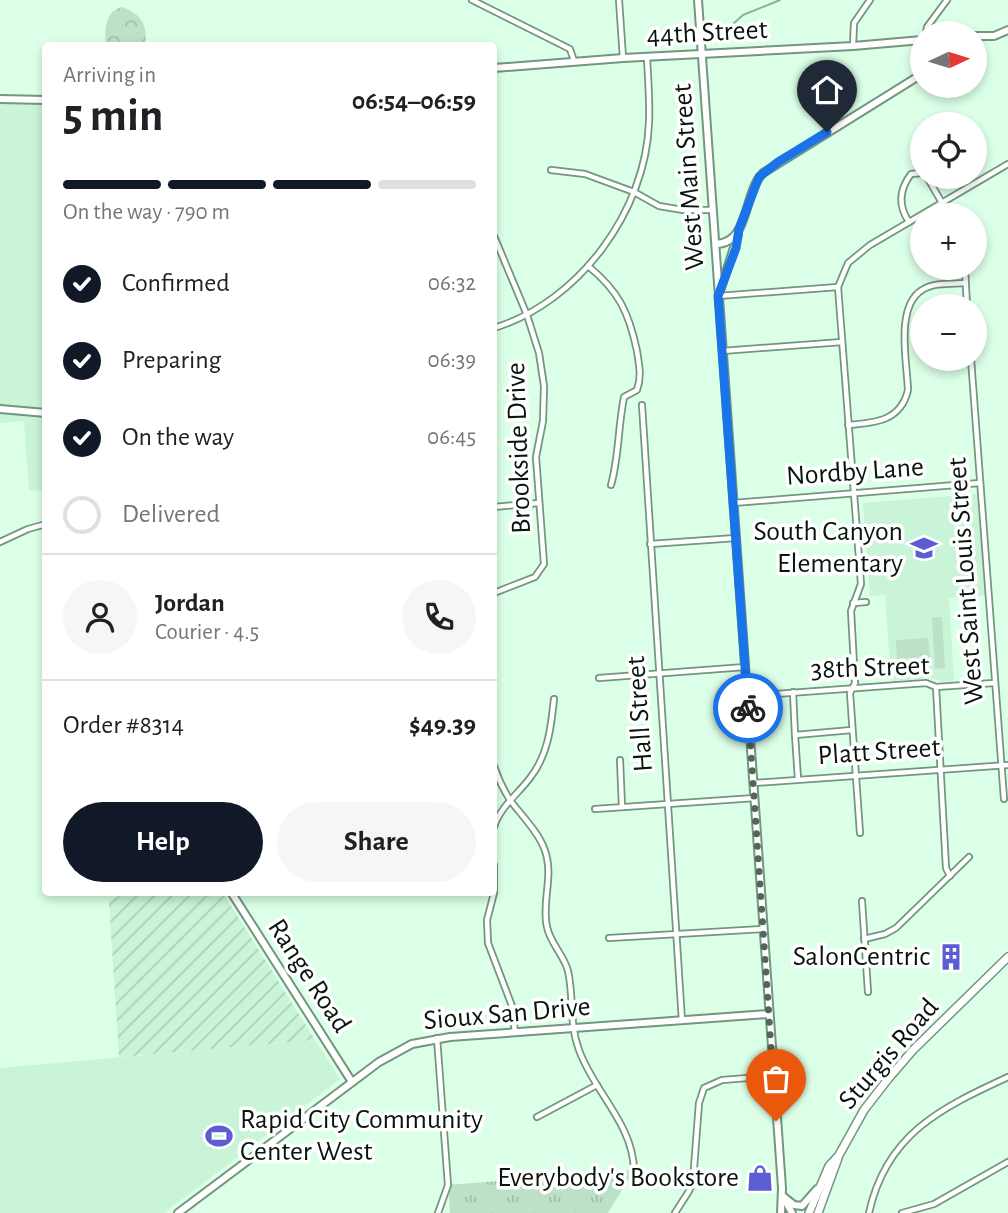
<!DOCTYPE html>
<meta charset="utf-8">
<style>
:root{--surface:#fff;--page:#f6f6f6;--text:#202124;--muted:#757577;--line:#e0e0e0;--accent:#111827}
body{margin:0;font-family:"Alegreya Sans",sans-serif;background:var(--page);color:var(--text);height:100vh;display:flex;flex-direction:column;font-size:26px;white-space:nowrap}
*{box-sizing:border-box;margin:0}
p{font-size:23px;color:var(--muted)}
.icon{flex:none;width:38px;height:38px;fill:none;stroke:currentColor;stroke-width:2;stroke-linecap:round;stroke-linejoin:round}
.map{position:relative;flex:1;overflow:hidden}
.details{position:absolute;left:42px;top:42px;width:455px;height:854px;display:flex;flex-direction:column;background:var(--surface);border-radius:7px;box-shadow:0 4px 10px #0003}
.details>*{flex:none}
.needle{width:46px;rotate:86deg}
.buttons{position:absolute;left:910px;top:21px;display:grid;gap:14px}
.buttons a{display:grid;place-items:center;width:77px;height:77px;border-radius:50%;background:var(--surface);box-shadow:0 4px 10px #0003;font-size:35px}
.pin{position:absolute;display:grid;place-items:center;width:60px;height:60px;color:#fff;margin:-72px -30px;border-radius:50% 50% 50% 0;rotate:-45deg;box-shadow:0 0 7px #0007}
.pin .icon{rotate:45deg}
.courier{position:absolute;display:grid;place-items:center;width:70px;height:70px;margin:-35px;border:5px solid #1a73e8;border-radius:50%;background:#fff;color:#222;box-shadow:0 2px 9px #0007}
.headline em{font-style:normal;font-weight:600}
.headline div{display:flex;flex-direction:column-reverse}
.headline{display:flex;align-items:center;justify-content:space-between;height:119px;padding:0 21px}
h1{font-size:46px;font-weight:600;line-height:52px}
.bar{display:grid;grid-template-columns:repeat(4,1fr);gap:10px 7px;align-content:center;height:84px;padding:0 21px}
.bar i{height:9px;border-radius:5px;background:var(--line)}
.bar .selected{background:var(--accent)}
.bar p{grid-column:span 4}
.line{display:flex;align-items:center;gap:18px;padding:0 21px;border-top:2px solid var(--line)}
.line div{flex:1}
.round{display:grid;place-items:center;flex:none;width:74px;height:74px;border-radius:37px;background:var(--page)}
ol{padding:0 21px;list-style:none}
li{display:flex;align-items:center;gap:21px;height:77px}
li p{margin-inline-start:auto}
li .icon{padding:7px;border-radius:50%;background:var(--accent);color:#fff;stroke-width:4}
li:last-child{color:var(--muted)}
li i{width:38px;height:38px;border:4px solid var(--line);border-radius:50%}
.button{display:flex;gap:14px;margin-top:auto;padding:14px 21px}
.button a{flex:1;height:80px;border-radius:42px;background:var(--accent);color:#fff;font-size:28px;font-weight:600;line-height:80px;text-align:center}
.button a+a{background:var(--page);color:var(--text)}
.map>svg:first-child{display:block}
</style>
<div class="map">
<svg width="1008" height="1213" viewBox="0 0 1008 1213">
<defs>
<pattern id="industrial-furrows" width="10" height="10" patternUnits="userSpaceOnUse" patternTransform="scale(1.75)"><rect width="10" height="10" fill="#c9f4d7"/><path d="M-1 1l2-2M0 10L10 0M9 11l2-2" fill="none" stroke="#abd0b7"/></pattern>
<pattern id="forest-crowns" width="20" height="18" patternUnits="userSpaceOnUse" patternTransform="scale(1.75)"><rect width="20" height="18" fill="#bde0c8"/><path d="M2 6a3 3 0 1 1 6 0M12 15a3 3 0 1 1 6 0" fill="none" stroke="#a1bfab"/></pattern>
<pattern id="park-tufts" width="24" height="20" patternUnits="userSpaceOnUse" patternTransform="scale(1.75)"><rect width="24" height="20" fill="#bde0c8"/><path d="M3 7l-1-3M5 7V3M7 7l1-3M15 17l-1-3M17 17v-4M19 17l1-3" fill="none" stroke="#a1bfab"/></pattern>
</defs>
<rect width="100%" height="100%" fill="#dbffe7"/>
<!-- built -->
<g fill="#c9f4d7">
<polygon points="45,103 45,490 29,491 24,421 0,423 0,104"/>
<polygon points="977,494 985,595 949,598 954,681 943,682 933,678 891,681 885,595 870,596 863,503"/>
<polygon points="315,1040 340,1079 164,1213 0,1213 0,1068"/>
</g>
<!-- industrial -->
<polygon fill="url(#industrial-furrows)" points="127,892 223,893 315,1040 119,1057 109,901"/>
<!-- forest -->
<path fill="url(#forest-crowns)" d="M 122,7 C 142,14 148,26 145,45 L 106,45 C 104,30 105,11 122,7 Z"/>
<!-- park -->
<polygon fill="url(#park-tufts)" points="634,1170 608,1213 450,1213 448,1185"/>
<!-- pitch -->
<g fill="#bde0c8">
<polygon points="932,617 942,617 945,668 935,669"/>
<polygon points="928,638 930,657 897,659 896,640"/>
</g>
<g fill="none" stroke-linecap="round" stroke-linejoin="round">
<!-- stream -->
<polyline stroke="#89b498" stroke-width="2" points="722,34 743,15 780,0"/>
<defs>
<g id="street">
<polyline points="472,0 570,49 574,61"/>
<polyline points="619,0 623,58"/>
<polyline points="926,33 927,27 947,0"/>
<polyline points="853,46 854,23 870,0"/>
<polyline points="551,170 585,174 634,192 659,206 683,210 713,210"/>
<polyline points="927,177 949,215"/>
<path d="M 909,222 C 898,206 899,190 911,174 L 922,173"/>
<polyline points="494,236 527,315 539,353 544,386 543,421 536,457 544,564 535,577 494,593"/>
<path d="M 588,266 C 619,291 629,313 637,351 C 639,365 642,376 637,390 L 624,397 C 618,427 619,457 611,485"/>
<polyline points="965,268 967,306"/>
<polyline points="718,296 838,287"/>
<path d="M 494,328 C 579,302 646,211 649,122 C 650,101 648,79 647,57"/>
<polyline points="722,351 842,342"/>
<polyline points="971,359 1004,799"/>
<polyline points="642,405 682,1021"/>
<path d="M 848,425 C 875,423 901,421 908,390 C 907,362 895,307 922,290 C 934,282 952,284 965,283"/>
<polyline points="733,503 980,483"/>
<polyline points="494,507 539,503"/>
<polyline points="0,542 28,529 46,524"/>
<polyline points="650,544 736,538"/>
<polyline points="853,603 866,602"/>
<polyline points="599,678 745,667"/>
<polyline points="936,687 946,868 950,876"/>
<polyline points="793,692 795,735"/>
<polyline points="748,696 926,683 936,687 994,683"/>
<polyline points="620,760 622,807"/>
<path d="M 494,766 C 498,778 503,789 510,800 C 521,815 537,830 544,848 C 555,875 541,901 547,927 C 550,943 564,955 568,971 C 574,997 569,1024 579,1050 C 594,1092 633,1124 634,1170"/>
<polyline points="798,779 795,735 852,730"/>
<polyline points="754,783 1008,765"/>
<polyline points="595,809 755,798"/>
<path d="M 494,827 C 500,807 518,794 530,778 C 548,755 551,728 554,699"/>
<polyline points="860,833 850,693 855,683 851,611 861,584 838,287 848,263 870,245 1008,164"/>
<polyline points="494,865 494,893 487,920 488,943 512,1006 515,1033"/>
<polyline points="862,901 868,992"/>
<polyline points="609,938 763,929"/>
<polyline points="864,939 885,934 896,928 969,857"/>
<polyline points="437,1038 448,1185 438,1213"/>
<polyline points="537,1117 597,1085"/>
<polyline points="675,1213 689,1191 693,1181 699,1103 704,1088 722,1080 773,1076"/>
<path d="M 869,1213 C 886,1134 941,1108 1008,1077"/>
<polyline points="902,1213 934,1204 1008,1162"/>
</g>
<g id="secondary">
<polyline points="698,0 782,1188 781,1213"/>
<polyline points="975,36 994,36 1008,30"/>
<polyline points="494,68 623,58 853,46 922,40"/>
<polyline points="0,99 46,100"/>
<path d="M 716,244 C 750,243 743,193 763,173 L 922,74"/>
<polyline points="719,294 738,235"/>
<polyline points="0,409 46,413"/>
<polyline points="231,892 352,1082"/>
<polyline points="784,1197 794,1205 802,1206 817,1189"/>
<polyline points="785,1200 792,1213"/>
<polyline points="178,1213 379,1062 412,1044 450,1037 769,1014"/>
</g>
<g id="primary">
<polyline points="809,1213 829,1166 839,1155 864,1110 888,1079 913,1050 1008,957"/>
<polyline points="818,1213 838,1158"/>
</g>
</defs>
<!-- street casing -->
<use href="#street" stroke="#74957f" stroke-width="8"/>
<!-- secondary casing -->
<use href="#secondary" stroke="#74957f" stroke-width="10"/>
<!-- primary casing -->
<use href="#primary" stroke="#74957f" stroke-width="10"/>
<!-- street -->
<use href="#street" stroke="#fff" stroke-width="4.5"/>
<!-- secondary -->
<use href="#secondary" stroke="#fff" stroke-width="6"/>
<!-- primary -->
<use href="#primary" stroke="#fff" stroke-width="7"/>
</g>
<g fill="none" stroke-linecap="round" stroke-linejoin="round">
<!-- done -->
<polyline stroke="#526759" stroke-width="7" stroke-dasharray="0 12.6" points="748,708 776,1121"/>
<!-- route -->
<polyline stroke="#1a73e8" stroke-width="9" points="748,708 718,296 736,248 739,229 759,177 778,162 827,132"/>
</g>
<!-- icons -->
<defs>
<symbol id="school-bare" viewBox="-9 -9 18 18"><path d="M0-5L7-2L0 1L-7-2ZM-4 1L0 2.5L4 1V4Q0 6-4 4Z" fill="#5c5cd4" stroke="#fff" stroke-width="2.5" paint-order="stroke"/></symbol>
<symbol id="building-bare" viewBox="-9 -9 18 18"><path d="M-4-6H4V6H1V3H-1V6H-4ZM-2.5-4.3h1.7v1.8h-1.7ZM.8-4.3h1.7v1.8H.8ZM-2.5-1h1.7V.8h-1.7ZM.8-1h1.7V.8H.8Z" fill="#5c5cd4" stroke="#fff" stroke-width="2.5" paint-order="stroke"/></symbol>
<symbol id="stadium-bare" viewBox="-9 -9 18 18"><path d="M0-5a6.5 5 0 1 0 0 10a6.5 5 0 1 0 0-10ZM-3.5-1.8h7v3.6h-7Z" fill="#5c5cd4" stroke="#fff" stroke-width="2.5" paint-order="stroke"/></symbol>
<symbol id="shop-bare" viewBox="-9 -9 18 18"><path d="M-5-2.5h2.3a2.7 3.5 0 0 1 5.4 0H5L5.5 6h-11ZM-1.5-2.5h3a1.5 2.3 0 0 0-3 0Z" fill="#5c5cd4" stroke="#fff" stroke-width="2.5" paint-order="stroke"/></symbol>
</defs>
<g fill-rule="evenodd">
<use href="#school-bare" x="905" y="529" width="38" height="38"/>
<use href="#building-bare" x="932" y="938" width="38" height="38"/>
<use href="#stadium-bare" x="200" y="1117" width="38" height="38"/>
<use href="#shop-bare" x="741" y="1159" width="38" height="38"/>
</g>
<g text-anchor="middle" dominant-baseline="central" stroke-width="7" stroke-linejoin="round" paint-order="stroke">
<!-- street labels -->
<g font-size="28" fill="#08150d" stroke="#fff">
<text transform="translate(707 33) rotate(-3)">44th Street</text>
<text transform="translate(689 177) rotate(-94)">West Main Street</text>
<text transform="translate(519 448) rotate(-92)">Brookside Drive</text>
<text transform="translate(855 472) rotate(-4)">Nordby Lane</text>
<text transform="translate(966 581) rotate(-94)">West Saint Louis Street</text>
<text transform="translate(870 668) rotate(-2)">38th Street</text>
<text transform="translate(640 714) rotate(-94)">Hall Street</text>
<text transform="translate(879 752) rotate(-4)">Platt Street</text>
<text transform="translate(309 976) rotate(57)">Range Road</text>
<text transform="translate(507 1014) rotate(-5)">Sioux San Drive</text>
<text transform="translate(889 1054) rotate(-49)">Sturgis Road</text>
</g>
<!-- poi labels -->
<g font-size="28" fill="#08150d" stroke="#fff" text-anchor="end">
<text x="903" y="532">South Canyon<tspan x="903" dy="32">Elementary</tspan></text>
<text x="930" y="957">SalonCentric</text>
<text x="240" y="1120" text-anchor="start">Rapid City Community<tspan x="240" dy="32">Center West</tspan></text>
<text x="739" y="1178">Everybody's Bookstore</text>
</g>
</g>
</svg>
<div class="buttons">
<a><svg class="needle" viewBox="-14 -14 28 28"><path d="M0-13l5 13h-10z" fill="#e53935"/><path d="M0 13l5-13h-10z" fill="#757577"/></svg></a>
<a><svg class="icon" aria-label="locate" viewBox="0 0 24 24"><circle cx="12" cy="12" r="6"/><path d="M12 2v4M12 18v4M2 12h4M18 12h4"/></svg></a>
<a>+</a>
<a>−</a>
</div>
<div class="pin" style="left:776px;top:1121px;background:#ea580c"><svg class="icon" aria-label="bag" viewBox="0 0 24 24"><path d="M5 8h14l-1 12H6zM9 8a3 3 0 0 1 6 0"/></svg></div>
<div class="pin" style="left:827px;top:132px;background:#1f2937"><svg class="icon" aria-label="home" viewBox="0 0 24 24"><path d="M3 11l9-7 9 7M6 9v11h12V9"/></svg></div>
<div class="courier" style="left:748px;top:708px"><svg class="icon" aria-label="bike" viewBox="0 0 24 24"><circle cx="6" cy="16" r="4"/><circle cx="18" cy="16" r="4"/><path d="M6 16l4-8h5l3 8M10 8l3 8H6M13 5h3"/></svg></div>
<section class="details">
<div class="headline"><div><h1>5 min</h1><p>Arriving in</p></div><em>06:54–06:59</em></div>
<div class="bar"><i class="selected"></i><i class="selected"></i><i class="selected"></i><i></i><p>On the way · 790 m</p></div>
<ol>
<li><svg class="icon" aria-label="check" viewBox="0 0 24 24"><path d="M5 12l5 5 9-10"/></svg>Confirmed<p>06:32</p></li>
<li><svg class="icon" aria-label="check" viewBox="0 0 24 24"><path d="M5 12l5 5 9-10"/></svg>Preparing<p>06:39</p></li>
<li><svg class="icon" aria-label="check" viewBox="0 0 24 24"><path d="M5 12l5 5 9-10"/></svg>On the way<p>06:45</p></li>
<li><i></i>Delivered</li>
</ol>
<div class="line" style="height:126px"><a class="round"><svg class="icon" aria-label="person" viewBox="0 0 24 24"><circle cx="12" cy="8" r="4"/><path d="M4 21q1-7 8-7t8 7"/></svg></a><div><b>Jordan</b><p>Courier · 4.5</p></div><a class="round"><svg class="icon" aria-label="phone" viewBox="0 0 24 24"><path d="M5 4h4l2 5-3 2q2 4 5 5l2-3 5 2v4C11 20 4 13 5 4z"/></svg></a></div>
<div class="line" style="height:91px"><div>Order #8314</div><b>$49.39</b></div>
<div class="button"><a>Help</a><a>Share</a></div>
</section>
</div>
